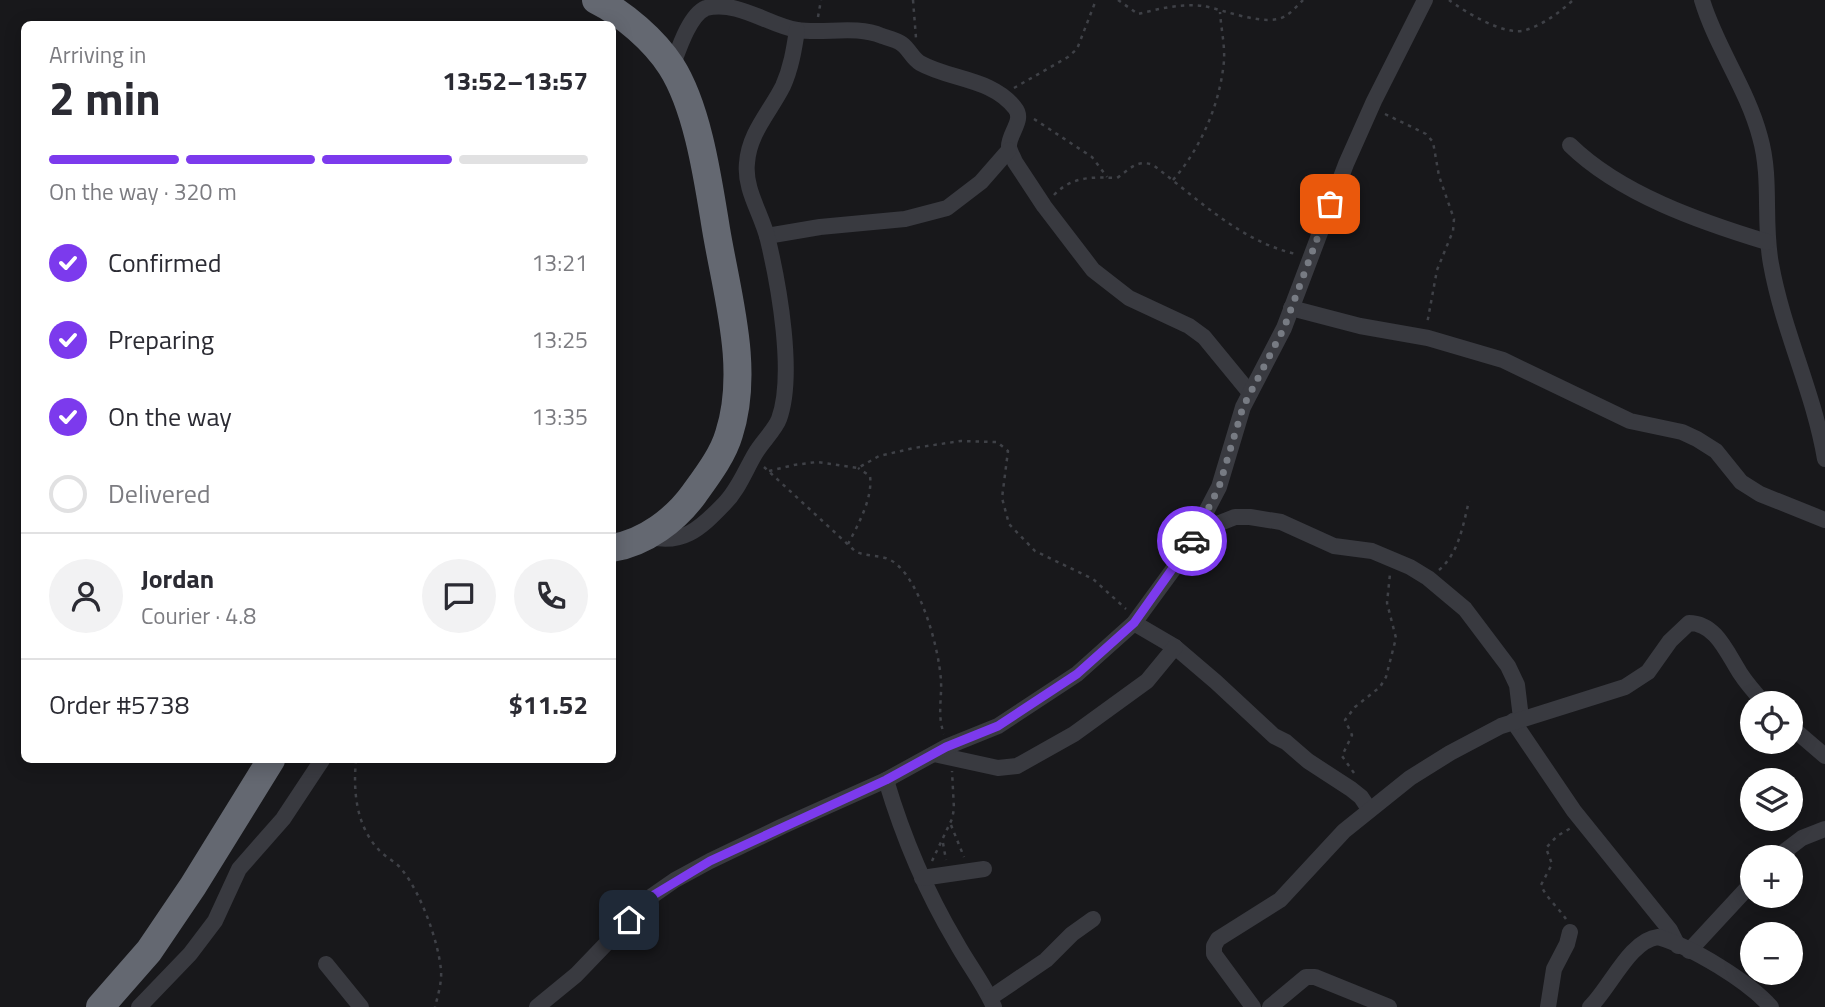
<!DOCTYPE html>
<meta charset="utf-8">
<style>
:root{--surface:#fff;--page:#f2f2f3;--text:#2b2b33;--muted:#7c7c81;--line:#e1e1e2;--accent:#7c3aed}
body{margin:0;font-family:"Titillium Web",sans-serif;background:var(--page);color:var(--text);height:100vh;display:flex;flex-direction:column;font-size:26px;white-space:nowrap}
*{box-sizing:border-box;margin:0}
p{font-size:23px;color:var(--muted)}
.icon{flex:none;width:38px;height:38px;fill:none;stroke:currentColor;stroke-width:2;stroke-linecap:round;stroke-linejoin:round}
.map{position:relative;flex:1;overflow:hidden}
.sheet{position:absolute;left:21px;top:21px;width:595px;height:742px;display:flex;flex-direction:column;background:var(--surface);border-radius:10px;box-shadow:0 4px 18px #0003}
.sheet>*{flex:none}
.fabs{position:absolute;left:1740px;top:691px;display:grid;gap:14px}
.fabs a{display:grid;place-items:center;width:63px;height:63px;border-radius:50%;background:var(--surface);box-shadow:0 4px 18px #0003;font-size:35px}
.pin{position:absolute;display:grid;place-items:center;width:60px;height:60px;color:#fff;margin:-30px;border-radius:14px;box-shadow:0 4px 10px #0006}
.courier{position:absolute;display:grid;place-items:center;width:70px;height:70px;margin:-35px;border:5px solid #7c3aed;border-radius:50%;background:#fff;color:#222;box-shadow:0 2px 9px #0007}
.head em{font-style:normal;font-weight:700}
.head div{display:flex;flex-direction:column-reverse}
.head{display:flex;align-items:center;justify-content:space-between;height:119px;padding:0 28px}
h1{font-size:46px;font-weight:700;line-height:52px}
.bar{display:grid;grid-template-columns:repeat(4,1fr);gap:10px 7px;align-content:center;height:84px;padding:0 28px}
.bar i{height:9px;border-radius:5px;background:var(--line)}
.bar .selected{background:var(--accent)}
.bar p{grid-column:span 4}
.line{display:flex;align-items:center;gap:18px;padding:0 28px;border-top:2px solid var(--line)}
.line div{flex:1}
.round{display:grid;place-items:center;flex:none;width:74px;height:74px;border-radius:37px;background:var(--page)}
ol{padding:0 28px;list-style:none}
li{display:flex;align-items:center;gap:21px;height:77px}
li p{margin-inline-start:auto}
li .icon{padding:7px;border-radius:50%;background:var(--accent);color:#fff;stroke-width:4}
li:last-child{color:var(--muted)}
li i{width:38px;height:38px;border:4px solid var(--line);border-radius:50%}
.map>svg:first-child{display:block}
</style>
<div class="map">
<svg width="1825" height="1007" viewBox="0 0 1825 1007">
<rect width="100%" height="100%" fill="#18181b"/>
<g fill="none" stroke-linecap="round" stroke-linejoin="round">
<!-- path -->
<g stroke="#3f4147" stroke-width="2.5" stroke-dasharray="3.5 5" stroke-linecap="butt">
<polyline points="913,0 916,38"/>
<path d="M 1118,0 L 1138,14 C 1158,9 1182,3 1203,6 C 1223,9 1268,29 1287,15 C 1293,11 1298,5 1303,0"/>
<path d="M 1449,0 C 1465,12 1506,37 1526,30 C 1544,24 1559,13 1573,0"/>
<polyline points="818,17 821,0"/>
<polyline points="1014,88 1068,57 1077,49 1096,0"/>
<polyline points="1385,114 1426,134 1433,142 1439,176 1454,219 1453,231 1437,270 1427,324"/>
<polyline points="1034,119 1092,157 1107,177"/>
<path d="M 1173,180 C 1201,148 1220,104 1224,61 C 1225,45 1221,28 1220,12"/>
<path d="M 1054,195 C 1072,176 1092,177 1117,178 C 1130,169 1137,159 1153,165 C 1197,198 1241,242 1296,254"/>
<path d="M 764,467 L 855,551 C 867,558 882,553 895,563 C 921,583 939,648 941,681 C 942,699 937,715 944,734"/>
<polyline points="769,471 794,465 817,462 858,468 879,456 914,448 961,441 997,442 1008,451 1002,498 1009,524 1035,551 1093,579 1126,609"/>
<path d="M 848,544 C 858,525 873,498 870,476 L 858,468"/>
<path d="M 1439,570 C 1459,553 1463,525 1469,501"/>
<path d="M 356,760 C 353,791 356,826 379,850 C 386,858 397,862 403,871 C 421,894 438,940 441,970 C 442,982 438,995 435,1007"/>
<polyline points="1354,773 1342,756 1352,735 1345,720 1355,707 1380,687 1386,677 1396,638 1387,603 1390,574"/>
<polyline points="951,825 964,857"/>
<polyline points="943,843 946,860"/>
<polyline points="932,861 952,819 954,809 952,771"/>
<path d="M 1566,919 C 1558,907 1546,898 1541,885 L 1552,864 L 1546,848 L 1557,836 L 1571,828"/>
</g>
<!-- street -->
<g stroke="#393a40" stroke-width="16">
<path d="M 1702,0 C 1716,47 1747,88 1760,137 C 1772,179 1763,222 1771,264 C 1783,331 1814,393 1825,459"/>
<path d="M 672,67 C 678,51 689,15 706,8 C 738,0 768,25 797,30 C 825,34 856,25 882,36 C 888,38 897,40 902,44 C 909,49 912,58 920,63 C 950,80 992,78 1015,108 C 1025,120 1008,134 1009,147 C 1010,152 1013,157 1015,162 L 1044,206 L 1093,270 L 1129,298 L 1189,326 L 1204,337 L 1250,393"/>
<path d="M 1570,145 C 1620,194 1701,222 1767,242"/>
<polyline points="767,236 820,227 905,219 947,208 981,182 1009,150"/>
<polyline points="1291,308 1360,326 1428,338 1503,360 1630,421 1682,432 1697,439 1716,451 1741,482 1760,494 1825,520"/>
<polyline points="1197,532 1235,517 1250,517 1281,522 1334,546 1372,551 1410,567 1428,578 1465,609 1508,666 1517,685 1521,718"/>
<path d="M 646,536 C 682,546 700,529 724,504 C 738,490 745,471 755,454 C 761,443 775,430 779,419 C 795,375 779,286 768,240 C 762,214 744,190 747,163 C 749,133 770,112 783,86 C 791,68 794,50 797,30"/>
<polyline points="1134,623 1175,647 1216,682 1274,736 1286,742 1308,761 1351,789 1361,797 1369,809"/>
<polyline points="1513,721 1574,811 1670,930 1678,946"/>
<polyline points="1790,726 1825,756"/>
<polyline points="934,754 998,768 1017,766 1074,734 1147,681 1175,647"/>
<path d="M 886,780 C 903,837 925,890 956,942 C 968,964 984,984 994,1007"/>
<polyline points="1776,858 1802,838 1825,829"/>
<polyline points="922,878 984,869"/>
<polyline points="1689,951 1752,883"/>
<polyline points="326,964 361,1007"/>
<polyline points="990,998 1046,960 1072,934 1093,919"/>
<polyline points="139,1007 190,954 215,921 239,869 283,819 322,760"/>
<polyline points="537,1007 576,975 652,896 675,880 710,861 783,826 886,780 946,747 998,726 1077,674 1134,623 1183,556 1219,487 1243,407 1284,328 1346,164 1374,101 1425,0"/>
<path d="M 1253,1007 L 1214,954 L 1214,946 L 1218,939 L 1280,900 L 1344,831 L 1410,778 L 1450,753 L 1501,726 L 1625,687 L 1648,672 L 1670,641 L 1689,623 C 1716,623 1727,653 1740,673 C 1747,684 1756,694 1765,704"/>
<polyline points="1270,1007 1306,977 1315,977 1389,1007"/>
<polyline points="1548,1007 1554,969 1567,944 1570,932"/>
<path d="M 1590,1007 C 1610,988 1630,940 1658,937 C 1692,947 1748,981 1771,1007"/>
</g>
<!-- highway -->
<g stroke="#646871" stroke-width="28">
<path d="M 596,0 C 624,14 654,40 671,66 C 698,108 708,180 716,229 C 727,295 750,369 729,434 C 723,455 707,476 694,494 C 676,519 645,543 612,548"/>
<polyline points="100,1007 149,951 193,886 271,760"/>
</g>
</g>
<g fill="none" stroke-linecap="round" stroke-linejoin="round">
<!-- done -->
<polyline stroke="#777b83" stroke-width="7" stroke-dasharray="0 12.6" points="1192,541 1219,487 1243,407 1284,328 1330,204"/>
<!-- route -->
<polyline stroke="#7c3aed" stroke-width="9" points="629,920 652,896 710,861 886,780 946,747 998,726 1077,674 1134,623 1192,541"/>
</g>
</svg>
<div class="fabs">
<a><svg class="icon" aria-label="locate" viewBox="0 0 24 24"><circle cx="12" cy="12" r="6"/><path d="M12 2v4M12 18v4M2 12h4M18 12h4"/></svg></a>
<a><svg class="icon" aria-label="layers" viewBox="0 0 24 24"><path d="M12 4l9 5-9 5-9-5zM3 14l9 5 9-5"/></svg></a>
<a>+</a>
<a>−</a>
</div>
<div class="pin" style="left:1330px;top:204px;background:#ea580c"><svg class="icon" aria-label="bag" viewBox="0 0 24 24"><path d="M5 8h14l-1 12H6zM9 8a3 3 0 0 1 6 0"/></svg></div>
<div class="pin" style="left:629px;top:920px;background:#1f2937"><svg class="icon" aria-label="home" viewBox="0 0 24 24"><path d="M3 11l9-7 9 7M6 9v11h12V9"/></svg></div>
<div class="courier" style="left:1192px;top:541px"><svg class="icon" aria-label="car" viewBox="0 0 24 24"><path d="M5 17H2v-5l4-1 3-4h7l3 4 3 1v5h-3M9 17h6M6 11h13"/><circle cx="7" cy="17" r="2"/><circle cx="17" cy="17" r="2"/></svg></div>
<section class="sheet">
<div class="head"><div><h1>2 min</h1><p>Arriving in</p></div><em>13:52–13:57</em></div>
<div class="bar"><i class="selected"></i><i class="selected"></i><i class="selected"></i><i></i><p>On the way · 320 m</p></div>
<ol>
<li><svg class="icon" aria-label="check" viewBox="0 0 24 24"><path d="M5 12l5 5 9-10"/></svg>Confirmed<p>13:21</p></li>
<li><svg class="icon" aria-label="check" viewBox="0 0 24 24"><path d="M5 12l5 5 9-10"/></svg>Preparing<p>13:25</p></li>
<li><svg class="icon" aria-label="check" viewBox="0 0 24 24"><path d="M5 12l5 5 9-10"/></svg>On the way<p>13:35</p></li>
<li><i></i>Delivered</li>
</ol>
<div class="line" style="height:126px"><a class="round"><svg class="icon" aria-label="person" viewBox="0 0 24 24"><circle cx="12" cy="8" r="4"/><path d="M4 21q1-7 8-7t8 7"/></svg></a><div><b>Jordan</b><p>Courier · 4.8</p></div><a class="round"><svg class="icon" aria-label="chat" viewBox="0 0 24 24"><path d="M4 5h16v11H9l-5 4z"/></svg></a><a class="round"><svg class="icon" aria-label="phone" viewBox="0 0 24 24"><path d="M5 4h4l2 5-3 2q2 4 5 5l2-3 5 2v4C11 20 4 13 5 4z"/></svg></a></div>
<div class="line" style="height:91px"><div>Order #5738</div><b>$11.52</b></div>
</section>
</div>
